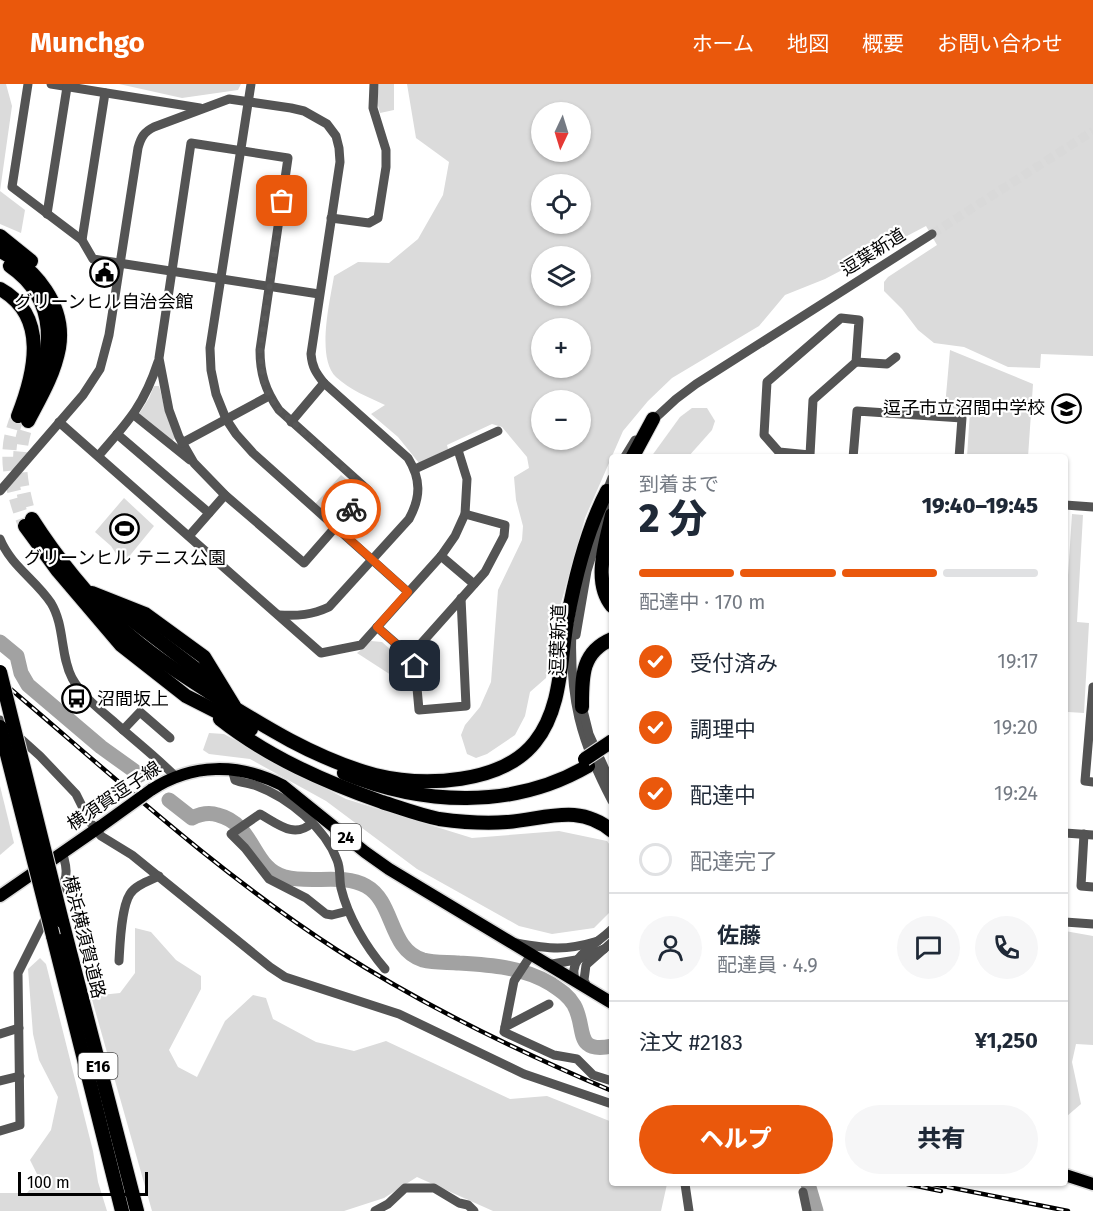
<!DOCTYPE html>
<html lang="ja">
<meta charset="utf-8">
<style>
:root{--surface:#fff;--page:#f6f6f7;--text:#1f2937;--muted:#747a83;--line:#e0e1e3;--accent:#ea580c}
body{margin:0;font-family:"Fira Sans","Noto Sans JP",sans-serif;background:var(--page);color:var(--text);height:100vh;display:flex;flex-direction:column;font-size:22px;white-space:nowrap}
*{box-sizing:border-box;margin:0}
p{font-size:20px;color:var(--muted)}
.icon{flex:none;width:33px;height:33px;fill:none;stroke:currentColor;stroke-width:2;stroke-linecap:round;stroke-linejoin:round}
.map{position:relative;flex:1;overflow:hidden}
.details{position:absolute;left:609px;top:370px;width:459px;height:732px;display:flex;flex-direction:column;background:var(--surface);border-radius:6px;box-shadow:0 2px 4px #0004}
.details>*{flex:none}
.needle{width:39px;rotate:184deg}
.tools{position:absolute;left:531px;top:18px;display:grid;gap:12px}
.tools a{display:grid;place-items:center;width:60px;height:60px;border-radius:50%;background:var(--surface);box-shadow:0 2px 4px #0004;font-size:30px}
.scale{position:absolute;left:18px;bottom:15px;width:130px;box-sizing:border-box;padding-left:6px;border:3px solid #000;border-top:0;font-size:16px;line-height:21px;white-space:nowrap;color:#000;-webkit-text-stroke:4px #fff;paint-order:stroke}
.pin{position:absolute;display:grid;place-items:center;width:51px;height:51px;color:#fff;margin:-26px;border-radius:12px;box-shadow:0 3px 9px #0006}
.courier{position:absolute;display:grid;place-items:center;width:60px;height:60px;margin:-30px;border:4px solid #ea580c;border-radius:50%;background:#fff;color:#222;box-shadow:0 2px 8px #0007}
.head em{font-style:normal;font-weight:800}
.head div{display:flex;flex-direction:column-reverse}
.head{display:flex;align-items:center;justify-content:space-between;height:102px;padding:0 30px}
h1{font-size:39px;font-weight:800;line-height:45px}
.bar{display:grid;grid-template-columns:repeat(4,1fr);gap:9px 6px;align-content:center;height:72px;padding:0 30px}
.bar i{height:8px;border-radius:4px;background:var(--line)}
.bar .current{background:var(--accent)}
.bar p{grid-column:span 4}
.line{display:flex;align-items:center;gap:15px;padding:0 30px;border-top:2px solid var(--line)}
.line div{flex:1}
.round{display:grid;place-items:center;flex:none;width:63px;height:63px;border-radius:32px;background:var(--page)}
ol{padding:0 30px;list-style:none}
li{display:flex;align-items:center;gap:18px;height:66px}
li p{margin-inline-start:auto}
li .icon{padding:6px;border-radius:50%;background:var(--accent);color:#fff;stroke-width:4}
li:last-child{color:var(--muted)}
li i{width:33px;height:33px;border:3px solid var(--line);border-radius:50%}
.button{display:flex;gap:12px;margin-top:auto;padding:12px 30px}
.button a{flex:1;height:69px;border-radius:36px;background:var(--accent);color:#fff;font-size:24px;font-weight:800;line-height:69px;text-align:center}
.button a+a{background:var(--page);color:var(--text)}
header{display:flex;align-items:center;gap:36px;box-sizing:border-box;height:84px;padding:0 30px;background:var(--accent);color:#fff}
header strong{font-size:28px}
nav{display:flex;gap:33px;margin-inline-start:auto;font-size:21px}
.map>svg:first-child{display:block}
</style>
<header>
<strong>Munchgo</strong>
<nav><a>ホーム</a><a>地図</a><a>概要</a><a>お問い合わせ</a></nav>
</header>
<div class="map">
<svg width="1093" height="1127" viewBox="0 0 1093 1127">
<rect width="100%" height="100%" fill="#fff"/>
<!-- green -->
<g fill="#dbdbdb" fill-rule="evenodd">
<polygon points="0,0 6,0 12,22 0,107 25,126 21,149 0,140"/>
<polygon points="119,0 241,0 238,6 182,14"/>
<polygon points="379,0 394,0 394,26 380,29 377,18"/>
<path d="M 407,0 L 1093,0 L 1093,272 L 1041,270 L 1040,284 L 1008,283 L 964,263 L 934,259 L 918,246 L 902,225 L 884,207 L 884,198 L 888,193 L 937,161 L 926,142 L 825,195 L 785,211 L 759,242 L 672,294 L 648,317 L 623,347 L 585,434 L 554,544 L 546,594 L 530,608 L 525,632 L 515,651 L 487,670 L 476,674 L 467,670 L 461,651 L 465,641 L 480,623 L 491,598 L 498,506 L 522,456 L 523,442 L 516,416 L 514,393 L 529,384 L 527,373 L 502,343 L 492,340 L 447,361 L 448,365 L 419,379 L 398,353 L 371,330 L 385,321 C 368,313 350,306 336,293 C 316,274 330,217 334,192 L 358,178 L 389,179 L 418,155 L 443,111 L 449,78 L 416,54 ZM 542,28 L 580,28 L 580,68 L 542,68 ZM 542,100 L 580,100 L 580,140 L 542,140 ZM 542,172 L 580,172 L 580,212 L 542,212 ZM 542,244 L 580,244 L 580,284 L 542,284 ZM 542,316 L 580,316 L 580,356 L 542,356 Z"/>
<polygon points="950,266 1033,300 1028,373 967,373 970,327 945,323"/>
<polygon points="154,302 159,302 166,329 175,354 172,357 139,330 149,314"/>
<polygon points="692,324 707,324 715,337 712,346 688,373 651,373 680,333"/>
<polygon points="341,391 361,408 334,438 315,420"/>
<polygon points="124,414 154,442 123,480 111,462 95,448"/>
<polygon points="1072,430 1083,431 1077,538 1089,539 1084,629 1068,628 1065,675 1065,538"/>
<polygon points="371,557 382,558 408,581 409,590 391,591 357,569"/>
<polygon points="209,649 224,650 346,715 472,754 559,747 607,757 612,764 612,826 594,844 552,850 519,842 417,785 326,717 250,675 209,670 203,666"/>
<polygon points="0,702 14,759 0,771"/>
<polygon points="135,844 151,848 176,876 201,892 201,905 169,966 178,983 197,993 225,937 253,911 266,914 273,935 316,958 354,967 386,957 510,1015 547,1012 612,1038 612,1100 667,1100 661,1127 493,1127 417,1093 384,1114 344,1127 152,1127 91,912 120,909 135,889"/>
<polygon points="1065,847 1093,852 1093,961 1076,960 1072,978 1081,1020 1067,1032 1065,1031"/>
<polygon points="40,874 46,880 93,1067 98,1098 107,1127 0,1127 0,1109 27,1109 39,1094 30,1076 51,1046 58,1013 39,976 33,950 28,885"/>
</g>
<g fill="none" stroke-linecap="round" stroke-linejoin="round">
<!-- river -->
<g stroke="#a2a2a2" stroke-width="15">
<polyline points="0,558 17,572 21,589 28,601 101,663 140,691"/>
<path d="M 169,716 L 192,734 C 200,730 209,728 218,731 C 255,740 252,785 285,793 C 311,800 343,789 366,802 C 395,818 388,865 423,876 C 434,879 448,878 459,879 C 492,881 522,883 551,900 C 560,906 568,911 574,921 C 587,944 573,970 612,962"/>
<polyline points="808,1100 816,1127"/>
</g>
<!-- minor-tunnel -->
<polyline stroke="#d9d9d9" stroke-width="9" stroke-dasharray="9 4.5" stroke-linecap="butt" points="932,150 1093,47"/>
<!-- highway-tunnel -->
<g stroke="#d9d9d9" stroke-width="14" stroke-dasharray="14 7" stroke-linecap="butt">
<path d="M 18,332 C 1,369 12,405 25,442"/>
<path d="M 27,423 C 19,393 16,366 28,337"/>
</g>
<defs>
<g id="major">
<path d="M 151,706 C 192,679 239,679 282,701 L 365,768 L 389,785 L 612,919"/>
<polyline points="0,812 101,742"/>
<polyline points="1065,1091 1093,1100"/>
</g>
<g id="highway">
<polyline points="0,152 31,177"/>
<path d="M 0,167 C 36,184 66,222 59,264 C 54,291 40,314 28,337"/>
<path d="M 10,182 C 58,215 58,274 24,317"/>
<path d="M 0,205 C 49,232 35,289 18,332"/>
<polyline points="632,374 653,335"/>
<path d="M 612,431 C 606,458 592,498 612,522"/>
<path d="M 32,435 C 57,474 88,512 121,544 C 148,569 178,588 209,608 C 260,640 315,675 375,691 C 424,703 502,700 535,658 C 562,624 560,577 567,537 C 575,493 586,447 607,407"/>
<polyline points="25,442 58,487 121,561 186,612 251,645"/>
<polyline points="92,509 145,530 204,573 234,622"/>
<polyline points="115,523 205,592 218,608"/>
<path d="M 582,623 C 582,593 581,568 612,555"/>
<path d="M 220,635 C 268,673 325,698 382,718 C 401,724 419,731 439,735 C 461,738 485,740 507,738 C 546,735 579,719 612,747"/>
<path d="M 344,689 C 422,721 512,726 588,682"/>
<polyline points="62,837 137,1127"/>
<polyline points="53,852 122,1127"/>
</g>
</defs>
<!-- major casing -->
<use href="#major" stroke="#dbdbdb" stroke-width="15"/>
<!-- highway casing -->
<use href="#highway" stroke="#dbdbdb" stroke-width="16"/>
<!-- minor -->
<g stroke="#545454" stroke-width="9">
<polyline points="28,0 12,103 82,156 93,175 319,210"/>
<polyline points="51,0 200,24"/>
<polyline points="251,0 210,264 211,286 216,310 226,335 236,350 253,369 408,508"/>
<path d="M 191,59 L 288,74 L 260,266 C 260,289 265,306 279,326 L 368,406 L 304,479 L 225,411 L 194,379 L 179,353 L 169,326 L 159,274 Z"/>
<polyline points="47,130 67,3"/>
<polyline points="331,134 369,139 378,134 386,83 386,66 373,24 374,0"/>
<polyline points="82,156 105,9"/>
<polyline points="856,278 887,280 896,273"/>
<polyline points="134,331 190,376"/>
<polyline points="59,338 321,569 361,561 441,472 455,452 465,430 467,395 458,366"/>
<polyline points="291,338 324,299"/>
<polyline points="650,339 676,315 696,300 932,150"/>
<polyline points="117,350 209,429"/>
<polyline points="182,359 269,312"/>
<path d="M 99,371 C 128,338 144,321 158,278"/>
<polyline points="624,374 635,356"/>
<polyline points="810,374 810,371 813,316 856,278 859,236 841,234 767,298 764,351 779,368 810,371"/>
<polyline points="853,374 857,327 962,334 959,374"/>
<polyline points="415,385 498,347"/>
<path d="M 0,407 L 83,311 L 100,285 L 109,251 L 138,64 C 141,53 144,48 154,43 L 229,15 L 291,24 L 304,27 L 327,40 L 336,52 L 339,64 L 340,78 L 311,270 C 312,283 316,289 324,299 L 408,374 C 421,395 421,413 409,435 L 329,523 C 312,531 298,532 279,531"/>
<polyline points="605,412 612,394"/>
<polyline points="1065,421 1093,423"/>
<polyline points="189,452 225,411"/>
<path d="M 0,455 C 11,482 36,496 51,519 C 65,542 60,571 72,594 C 82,612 98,624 113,637 C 134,656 156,673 175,692"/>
<polyline points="441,472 474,500"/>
<polyline points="377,543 410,572 415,582 419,626 466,622 461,514"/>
<path d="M 572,544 C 569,614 580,656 612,717"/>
<polyline points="576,551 587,487 610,413"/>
<polyline points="410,572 485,488 504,452 505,441 465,430"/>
<polyline points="1093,603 1085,697 1093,698"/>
<polyline points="581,618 589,650 612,701"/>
<polyline points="0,636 40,672 76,710 90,738 101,752 132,771 270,883 285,893 399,930 524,990 612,1020"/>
<polyline points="123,646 140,628 170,654"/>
<path d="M 232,685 L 235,696 C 242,699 250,699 257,702 C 289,714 325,744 337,776 C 341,785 339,795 341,804 C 348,833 366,863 385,885"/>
<path d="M 312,739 C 294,755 278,740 260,730 L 231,750 L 245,764 L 269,795 L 306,814 L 326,830 L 332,831 L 348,827"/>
<polyline points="1065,749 1093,751"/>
<polyline points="1084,750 1081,802 1093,803"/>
<path d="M 55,816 C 66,796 70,791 62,768"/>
<polyline points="1065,838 1093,840"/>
<path d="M 516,859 C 550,865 565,867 598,857"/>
<polyline points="531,871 514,897 504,948 554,971 577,975 593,991 612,997"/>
<path d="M 119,877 C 120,860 121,824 130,810 C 135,801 151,796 159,792"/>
<polyline points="546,881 576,876 604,865"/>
<path d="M 576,898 C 565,873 598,860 612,845"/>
<polyline points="588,905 584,896 586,881 612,858"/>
<polyline points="505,943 549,920"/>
<polyline points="0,950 19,944"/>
<polyline points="0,997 20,992"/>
<polyline points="0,1047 20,1041 18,889 47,831"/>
<polyline points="685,1100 689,1127"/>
<polyline points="803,1108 807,1127"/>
<polyline points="375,1127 388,1120 405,1104 434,1104 459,1119 468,1121 474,1127"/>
</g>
<!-- major -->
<use href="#major" stroke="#000" stroke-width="12"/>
<!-- highway -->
<use href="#highway" stroke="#000" stroke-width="14"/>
<defs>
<g id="rail">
<path d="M 0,596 C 110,689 216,788 337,866 C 424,922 517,967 612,1007"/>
<polyline points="907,1100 941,1107"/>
<polyline points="933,1100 1068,1127"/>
</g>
</defs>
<!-- rail casing -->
<use href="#rail" stroke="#000" stroke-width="4.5"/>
<!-- rail -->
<use href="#rail" stroke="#fff" stroke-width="2" stroke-dasharray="7" stroke-linecap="butt"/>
<defs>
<polyline id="major-bridge" points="101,742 151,706"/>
<g id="highway-bridge">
<polyline points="0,588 62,837"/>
<polyline points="0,643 53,852"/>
<polyline points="585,675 612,657"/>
</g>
</defs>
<!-- major-bridge casing -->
<use href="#major-bridge" stroke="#dbdbdb" stroke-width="15" stroke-linecap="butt"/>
<!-- highway-bridge casing -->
<use href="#highway-bridge" stroke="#dbdbdb" stroke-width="16" stroke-linecap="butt"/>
<!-- major-bridge -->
<use href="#major-bridge" stroke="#000" stroke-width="12"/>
<!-- highway-bridge -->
<use href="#highway-bridge" stroke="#000" stroke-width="14"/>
</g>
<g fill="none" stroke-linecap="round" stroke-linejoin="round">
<!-- done -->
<polyline stroke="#595959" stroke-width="6" stroke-dasharray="0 10.8" points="282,117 260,266 263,297 269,312 279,326 368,406 351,425"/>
<!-- route -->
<polyline stroke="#ea580c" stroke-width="8" points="351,425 336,443 408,508 377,543 410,572 415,582"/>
</g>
<!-- icons -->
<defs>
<symbol id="civic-ring" viewBox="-11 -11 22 22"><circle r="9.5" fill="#fff" stroke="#000" stroke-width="1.5"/><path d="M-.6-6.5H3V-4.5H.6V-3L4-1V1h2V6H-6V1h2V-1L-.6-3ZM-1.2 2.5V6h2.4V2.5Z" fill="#000"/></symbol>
<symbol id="school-ring" viewBox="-11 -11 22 22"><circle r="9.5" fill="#fff" stroke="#000" stroke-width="1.5"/><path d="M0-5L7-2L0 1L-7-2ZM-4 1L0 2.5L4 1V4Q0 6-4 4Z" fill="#000"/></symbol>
<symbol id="stadium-ring" viewBox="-11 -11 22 22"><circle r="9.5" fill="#fff" stroke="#000" stroke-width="1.5"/><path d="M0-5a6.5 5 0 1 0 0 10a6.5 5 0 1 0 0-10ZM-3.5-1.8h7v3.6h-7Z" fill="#000"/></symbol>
<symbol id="bus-ring" viewBox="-11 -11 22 22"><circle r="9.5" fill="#fff" stroke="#000" stroke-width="1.5"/><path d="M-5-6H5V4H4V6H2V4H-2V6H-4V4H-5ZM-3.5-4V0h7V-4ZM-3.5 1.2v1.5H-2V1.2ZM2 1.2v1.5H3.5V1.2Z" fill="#000"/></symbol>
</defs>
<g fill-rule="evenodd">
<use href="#civic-ring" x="88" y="172" width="33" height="33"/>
<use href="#school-ring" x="1050" y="308" width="33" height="33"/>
<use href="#stadium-ring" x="108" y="428" width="33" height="33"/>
<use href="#bus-ring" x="60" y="598" width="33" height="33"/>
</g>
<g text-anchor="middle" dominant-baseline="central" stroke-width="4.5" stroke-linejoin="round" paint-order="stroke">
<!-- shield labels -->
<g fill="#fff" stroke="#4c4c4c" stroke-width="1.5">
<rect x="331" y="740" width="30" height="26" rx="4.5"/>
<rect x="78.5" y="969" width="39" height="26" rx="4.5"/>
</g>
<g font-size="16" font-weight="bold" fill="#000">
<text x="346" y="753">24</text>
<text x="98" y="982">E16</text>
</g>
<!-- street labels -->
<g font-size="18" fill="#000" stroke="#fff">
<text transform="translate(873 168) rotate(-32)">逗葉新道</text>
<text transform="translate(558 556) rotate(-88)">逗葉新道</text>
<text transform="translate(114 712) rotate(-34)">横須賀逗子線</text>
<text transform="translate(84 853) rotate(76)">横浜横須賀道路</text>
</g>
<!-- poi labels -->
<g font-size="18" fill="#000" stroke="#fff">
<text x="104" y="218">グリーンヒル自治会館</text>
<text x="1045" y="324" text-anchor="end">逗子市立沼間中学校</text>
<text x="125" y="474">グリーンヒル テニス公園</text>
<text x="97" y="615" text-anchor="start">沼間坂上</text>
</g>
</g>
</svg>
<div class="tools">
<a><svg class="needle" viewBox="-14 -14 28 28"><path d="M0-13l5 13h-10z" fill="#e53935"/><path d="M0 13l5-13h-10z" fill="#747a83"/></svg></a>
<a><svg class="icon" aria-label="locate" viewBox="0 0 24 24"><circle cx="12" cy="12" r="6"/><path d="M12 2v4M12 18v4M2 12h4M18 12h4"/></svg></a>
<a><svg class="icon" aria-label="layers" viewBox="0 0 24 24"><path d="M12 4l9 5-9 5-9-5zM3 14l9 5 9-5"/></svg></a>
<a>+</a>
<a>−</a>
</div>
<div class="scale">100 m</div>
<div class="pin" style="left:282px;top:117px;background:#ea580c"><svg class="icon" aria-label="bag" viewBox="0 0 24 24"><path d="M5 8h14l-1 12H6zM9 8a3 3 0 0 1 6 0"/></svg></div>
<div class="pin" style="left:415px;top:582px;background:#1f2937"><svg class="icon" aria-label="home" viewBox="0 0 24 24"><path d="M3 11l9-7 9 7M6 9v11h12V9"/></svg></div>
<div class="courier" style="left:351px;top:425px"><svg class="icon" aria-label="bike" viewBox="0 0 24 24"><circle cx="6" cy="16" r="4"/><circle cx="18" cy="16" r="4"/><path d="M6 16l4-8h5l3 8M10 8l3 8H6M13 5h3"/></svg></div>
<section class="details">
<div class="head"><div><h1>2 分</h1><p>到着まで</p></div><em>19:40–19:45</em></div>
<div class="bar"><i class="current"></i><i class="current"></i><i class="current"></i><i></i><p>配達中 · 170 m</p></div>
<ol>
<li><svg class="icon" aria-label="check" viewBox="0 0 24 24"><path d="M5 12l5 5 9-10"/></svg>受付済み<p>19:17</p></li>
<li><svg class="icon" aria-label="check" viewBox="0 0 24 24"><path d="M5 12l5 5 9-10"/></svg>調理中<p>19:20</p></li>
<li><svg class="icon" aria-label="check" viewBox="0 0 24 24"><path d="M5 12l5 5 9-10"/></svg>配達中<p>19:24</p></li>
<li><i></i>配達完了</li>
</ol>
<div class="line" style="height:108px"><a class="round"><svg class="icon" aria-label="person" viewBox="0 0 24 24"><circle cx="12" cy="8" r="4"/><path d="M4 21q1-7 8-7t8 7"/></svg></a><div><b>佐藤</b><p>配達員 · 4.9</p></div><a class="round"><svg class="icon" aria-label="chat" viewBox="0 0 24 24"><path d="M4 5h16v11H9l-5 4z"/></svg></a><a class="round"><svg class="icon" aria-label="phone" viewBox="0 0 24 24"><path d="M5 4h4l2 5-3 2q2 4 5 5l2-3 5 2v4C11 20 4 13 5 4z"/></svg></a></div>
<div class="line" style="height:78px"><div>注文 #2183</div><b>¥1,250</b></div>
<div class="button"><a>ヘルプ</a><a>共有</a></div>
</section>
</div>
